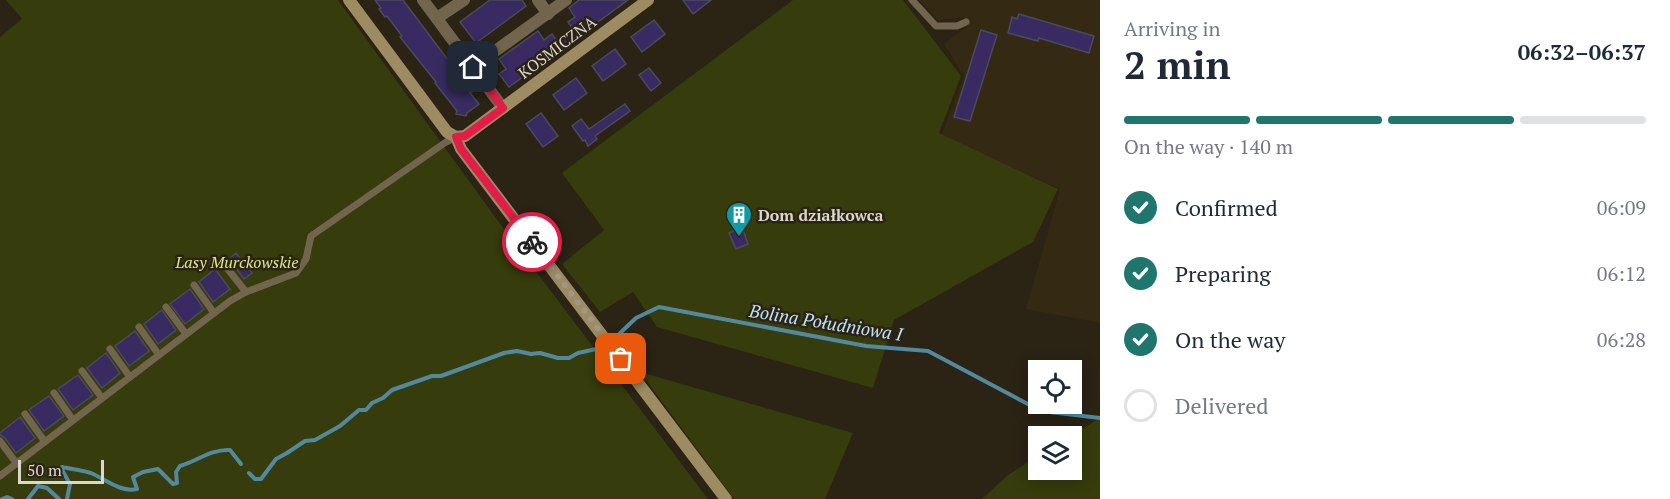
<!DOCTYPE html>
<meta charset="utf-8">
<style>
:root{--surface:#fff;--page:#f6f6f7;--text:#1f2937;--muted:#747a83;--line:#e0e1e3;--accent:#1f766d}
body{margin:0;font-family:"PT Serif",serif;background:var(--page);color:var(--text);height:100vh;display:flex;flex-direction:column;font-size:22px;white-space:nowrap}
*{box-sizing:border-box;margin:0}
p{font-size:20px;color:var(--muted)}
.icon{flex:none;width:33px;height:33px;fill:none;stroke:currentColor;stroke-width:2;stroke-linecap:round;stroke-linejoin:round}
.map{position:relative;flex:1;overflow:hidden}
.sheet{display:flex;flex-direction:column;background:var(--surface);width:570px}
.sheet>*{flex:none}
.buttons{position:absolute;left:1028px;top:360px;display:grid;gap:12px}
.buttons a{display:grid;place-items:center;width:54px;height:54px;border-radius:0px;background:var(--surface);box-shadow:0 3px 15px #0003;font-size:30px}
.scale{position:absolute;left:18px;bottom:15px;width:86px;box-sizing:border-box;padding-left:6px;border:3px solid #dcd7cd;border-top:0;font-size:16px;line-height:21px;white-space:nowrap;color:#dcd7cd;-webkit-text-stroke:4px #2b2314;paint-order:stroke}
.pin{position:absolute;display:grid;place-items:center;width:51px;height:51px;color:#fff;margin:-26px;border-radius:12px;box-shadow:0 3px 9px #0006}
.courier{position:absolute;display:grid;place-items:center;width:60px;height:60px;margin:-30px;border:4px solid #e11d48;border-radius:50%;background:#fff;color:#222;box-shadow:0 2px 8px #0007}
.summary em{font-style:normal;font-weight:800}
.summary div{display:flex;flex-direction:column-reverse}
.summary{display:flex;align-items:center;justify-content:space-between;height:102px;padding:0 24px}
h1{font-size:39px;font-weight:800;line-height:45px}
.bar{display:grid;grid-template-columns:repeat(4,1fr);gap:9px 6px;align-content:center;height:72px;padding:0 24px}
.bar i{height:8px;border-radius:4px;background:var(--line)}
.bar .current{background:var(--accent)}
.bar p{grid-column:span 4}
ol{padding:0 24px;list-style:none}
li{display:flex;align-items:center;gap:18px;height:66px}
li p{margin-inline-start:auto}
li .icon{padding:6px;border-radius:50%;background:var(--accent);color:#fff;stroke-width:4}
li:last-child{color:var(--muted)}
li i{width:33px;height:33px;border:3px solid var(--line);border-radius:50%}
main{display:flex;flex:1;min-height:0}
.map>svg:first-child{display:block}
</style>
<main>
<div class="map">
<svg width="1100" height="499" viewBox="0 0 1100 499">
<rect width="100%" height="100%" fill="#2b2314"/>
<!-- built -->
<polygon fill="#342913" points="919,0 1100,0 1100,323 1026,309 1060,189 941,136 964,76 944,44 969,25 964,18 938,20"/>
<!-- green -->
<g fill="#363c0b">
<polygon points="6,0 338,0 498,221 708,499 0,499 0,37 22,19"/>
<polygon points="793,0 903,0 961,76 939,133 1058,189 1033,242 894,320 873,388 657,327 633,292 600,312 562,264 604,230 562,173"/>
<polygon points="640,372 853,433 825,499 734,499"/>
<polygon points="1100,418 1100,499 982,499 1008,475 1038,456 1038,470 1071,470 1070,436"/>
</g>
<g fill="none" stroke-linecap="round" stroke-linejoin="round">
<!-- stream -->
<g stroke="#53899e" stroke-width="4">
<polyline points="616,337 636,318 659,307 866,346 928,351 1041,411 1100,418"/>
<polyline points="249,473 255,479 261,479 276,459 287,453 305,441 315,440 340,426 359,410 366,410 372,403 383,398 392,390 432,376 441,376 504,353 517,351 531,354 540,353 558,358 569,358 578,353 601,348"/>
<polyline points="2,499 7,497 12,499"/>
<polyline points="28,499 38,486 47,488 59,499"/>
<path d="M 67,499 L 70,484 L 62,470 L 62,467 C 71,469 82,470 91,473 C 105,479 121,493 137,489 L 133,477 L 143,472 L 158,469 L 173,484 L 177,483 L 176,472 L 180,466 C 197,461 211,449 230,450 L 241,464"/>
</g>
</g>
<!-- building -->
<g fill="#392b61" stroke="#4c495b" stroke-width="1.5">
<polygon points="375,0 403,0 472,92 470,93 479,104 467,113 466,116 456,114 457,111 435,83 436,82 400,37 402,36 387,16 385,17 379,9 381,8"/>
<polygon points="490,0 522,0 526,6 476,43 460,22"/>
<polygon points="579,0 628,0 509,87 499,74 506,69 499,59 538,31 544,40 552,34 557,41 573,29 568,22 575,17 569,8"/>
<polygon points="683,0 711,0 693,14"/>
<polygon points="1019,14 1094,36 1089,53 1039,38 1038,41 1008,33 1012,17 1017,19"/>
<polygon points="654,20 665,34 642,52 631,37"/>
<polygon points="981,30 997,35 970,121 954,117"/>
<polygon points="615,49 626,64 603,81 592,66"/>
<polygon points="649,68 661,83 651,91 639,75"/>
<polygon points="576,78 587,93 564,110 553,95"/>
<polygon points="625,104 630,111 595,136 597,139 588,146 585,140 583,141 572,126 581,119 589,129"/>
<polygon points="541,113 558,136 543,147 526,124"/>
<polygon points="742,227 748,244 736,249 729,233"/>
<polygon points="236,253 252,273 244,279 229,259"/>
<polygon points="215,269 230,289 213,302 199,282"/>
<polygon points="190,289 204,309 185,324 170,304"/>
<polygon points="162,310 176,330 158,344 144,324"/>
<polygon points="135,331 149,351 129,366 115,346"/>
<polygon points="106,353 120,373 102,388 87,368"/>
<polygon points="78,375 93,395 73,410 58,389"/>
<polygon points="49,396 64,416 44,431 29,410"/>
<polygon points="20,417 35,438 16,453 5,438 0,435 0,433"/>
</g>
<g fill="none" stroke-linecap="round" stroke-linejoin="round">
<!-- lane -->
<g stroke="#71664d" stroke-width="7">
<polyline points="912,0 936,26 957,26 966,22"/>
<polyline points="223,263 246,292"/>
<polyline points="194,285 214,313"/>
<polyline points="166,307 186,334"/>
<polyline points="139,327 159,355"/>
<polyline points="110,349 130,377"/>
<polyline points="82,371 102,398"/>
<polyline points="54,393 73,420"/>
<polyline points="25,414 45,442"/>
<polyline points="0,441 17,464"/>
<polyline points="0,476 230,301 246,292 296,273 306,259 311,236 446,142 456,137"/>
</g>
<!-- street -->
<g stroke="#71664d" stroke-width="12">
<polyline points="423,0 503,108"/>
<polyline points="538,0 548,14"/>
<polyline points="437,18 464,0"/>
<polyline points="473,67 566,0"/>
</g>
<!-- secondary -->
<g stroke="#9d8c62" stroke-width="12">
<polyline points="349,0 447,132 456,137 461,149 726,499"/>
<polyline points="456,137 465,136 477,127 648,0"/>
</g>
</g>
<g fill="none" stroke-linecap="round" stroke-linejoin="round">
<!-- done -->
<polyline stroke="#9e988c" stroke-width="6" stroke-dasharray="0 10.8" points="532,242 621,359"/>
<!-- route -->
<polyline stroke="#e11d48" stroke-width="8" points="473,67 503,108 465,136 456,137 461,149 532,242"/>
</g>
<!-- icons -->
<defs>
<symbol id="building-pin" viewBox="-11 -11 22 30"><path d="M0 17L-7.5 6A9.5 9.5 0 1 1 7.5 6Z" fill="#0f9aa8" stroke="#2b2314"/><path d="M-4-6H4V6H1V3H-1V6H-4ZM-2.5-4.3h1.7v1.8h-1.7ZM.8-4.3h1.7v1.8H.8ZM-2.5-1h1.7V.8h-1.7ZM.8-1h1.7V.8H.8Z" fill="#fff"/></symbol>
</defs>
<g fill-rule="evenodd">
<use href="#building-pin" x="724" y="200" width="30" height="40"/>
</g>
<g text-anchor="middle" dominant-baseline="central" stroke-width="5" stroke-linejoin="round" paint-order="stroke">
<!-- street labels -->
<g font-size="16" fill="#dcd7cd" stroke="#2b2314">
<text transform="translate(557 47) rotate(-37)">KOSMICZNA</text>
</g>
<!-- poi labels -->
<g font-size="16" font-weight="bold" fill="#dcd7cd" stroke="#2b2314" text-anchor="start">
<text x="758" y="215">Dom działkowca</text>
</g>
<!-- park labels -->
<g font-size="16" font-style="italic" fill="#d8e889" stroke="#2b2314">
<text x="237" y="262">Lasy Murckowskie</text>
</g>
<!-- water labels -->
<g font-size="18" font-style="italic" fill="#bde2f6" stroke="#2b2314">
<text transform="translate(826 322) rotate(9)">Bolina Południowa I</text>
</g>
</g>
</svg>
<div class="buttons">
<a><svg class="icon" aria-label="locate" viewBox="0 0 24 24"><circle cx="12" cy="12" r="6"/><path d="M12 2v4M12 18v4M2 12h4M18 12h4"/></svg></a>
<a><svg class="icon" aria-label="layers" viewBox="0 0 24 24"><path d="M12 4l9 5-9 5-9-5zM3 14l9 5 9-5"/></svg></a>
</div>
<div class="scale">50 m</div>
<div class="pin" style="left:621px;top:359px;background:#ea580c"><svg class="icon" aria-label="bag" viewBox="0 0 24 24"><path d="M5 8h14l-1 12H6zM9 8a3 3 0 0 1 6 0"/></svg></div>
<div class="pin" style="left:473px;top:67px;background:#1f2937"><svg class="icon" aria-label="home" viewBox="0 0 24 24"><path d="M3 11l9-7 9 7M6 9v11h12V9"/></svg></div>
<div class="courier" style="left:532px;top:242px"><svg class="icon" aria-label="bike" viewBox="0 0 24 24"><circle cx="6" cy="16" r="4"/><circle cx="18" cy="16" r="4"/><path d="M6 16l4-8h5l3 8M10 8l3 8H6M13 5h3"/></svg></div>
</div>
<section class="sheet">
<div class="summary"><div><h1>2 min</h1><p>Arriving in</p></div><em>06:32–06:37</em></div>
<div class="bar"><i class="current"></i><i class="current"></i><i class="current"></i><i></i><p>On the way · 140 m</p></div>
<ol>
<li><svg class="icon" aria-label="check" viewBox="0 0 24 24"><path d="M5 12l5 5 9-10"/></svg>Confirmed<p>06:09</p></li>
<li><svg class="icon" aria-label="check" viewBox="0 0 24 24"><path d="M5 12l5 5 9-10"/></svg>Preparing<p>06:12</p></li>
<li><svg class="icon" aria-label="check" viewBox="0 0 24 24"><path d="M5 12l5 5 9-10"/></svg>On the way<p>06:28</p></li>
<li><i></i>Delivered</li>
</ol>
</section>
</main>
